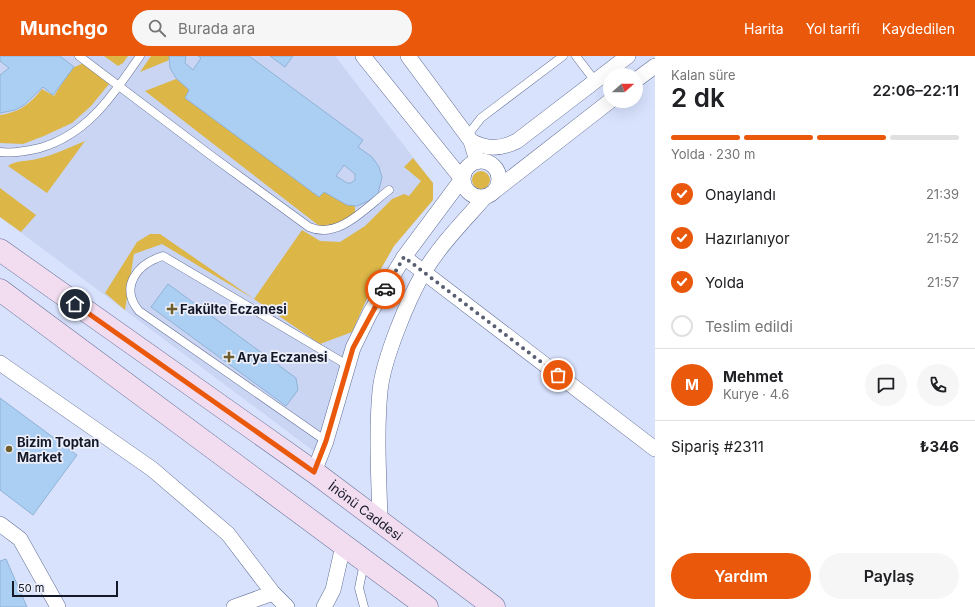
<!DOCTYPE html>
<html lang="tr">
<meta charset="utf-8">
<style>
:root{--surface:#fff;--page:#f6f6f6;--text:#202124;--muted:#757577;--line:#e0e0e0;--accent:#ea580c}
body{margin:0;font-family:Inter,sans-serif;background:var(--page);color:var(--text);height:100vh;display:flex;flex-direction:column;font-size:15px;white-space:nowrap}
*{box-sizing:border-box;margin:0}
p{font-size:13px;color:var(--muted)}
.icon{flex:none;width:22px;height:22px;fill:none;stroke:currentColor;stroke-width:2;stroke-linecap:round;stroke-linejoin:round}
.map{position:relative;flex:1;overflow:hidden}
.side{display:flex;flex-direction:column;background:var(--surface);width:320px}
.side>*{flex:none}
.needle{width:26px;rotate:69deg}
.buttons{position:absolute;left:603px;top:12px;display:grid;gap:8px}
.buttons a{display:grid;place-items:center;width:40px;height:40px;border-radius:50%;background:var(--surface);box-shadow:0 4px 16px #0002;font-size:20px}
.scale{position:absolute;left:12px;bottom:10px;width:106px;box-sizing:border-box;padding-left:4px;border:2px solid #141929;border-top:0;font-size:11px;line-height:14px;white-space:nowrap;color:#141929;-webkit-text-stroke:3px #eceff9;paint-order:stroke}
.pin{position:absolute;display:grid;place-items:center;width:34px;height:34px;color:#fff;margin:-17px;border:2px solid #fff;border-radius:50%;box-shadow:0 1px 4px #0007}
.courier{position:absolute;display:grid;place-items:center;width:40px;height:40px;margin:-20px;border:3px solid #ea580c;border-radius:50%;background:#fff;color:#222;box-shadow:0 1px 5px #0007}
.head em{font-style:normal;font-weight:600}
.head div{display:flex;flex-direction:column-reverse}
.head{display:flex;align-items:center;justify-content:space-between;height:68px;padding:0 16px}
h1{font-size:26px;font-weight:600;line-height:30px}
.bar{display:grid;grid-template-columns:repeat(4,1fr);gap:6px 4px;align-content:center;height:48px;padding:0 16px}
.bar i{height:5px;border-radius:3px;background:var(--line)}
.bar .selected{background:var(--accent)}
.bar p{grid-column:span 4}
.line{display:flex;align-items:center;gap:10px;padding:0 16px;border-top:1px solid var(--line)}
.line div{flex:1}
.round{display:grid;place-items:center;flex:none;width:42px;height:42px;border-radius:21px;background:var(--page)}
ol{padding:0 16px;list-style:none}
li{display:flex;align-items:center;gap:12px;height:44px}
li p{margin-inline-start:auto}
li .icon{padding:4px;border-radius:50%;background:var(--accent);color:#fff;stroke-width:4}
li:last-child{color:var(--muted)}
li i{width:22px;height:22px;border:2px solid var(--line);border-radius:50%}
.action{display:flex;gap:8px;margin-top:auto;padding:8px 16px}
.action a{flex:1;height:46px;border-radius:24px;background:var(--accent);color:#fff;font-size:16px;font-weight:600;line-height:46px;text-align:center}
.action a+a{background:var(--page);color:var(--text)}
header{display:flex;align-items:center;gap:24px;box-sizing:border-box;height:56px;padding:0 20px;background:var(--accent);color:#fff}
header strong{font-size:19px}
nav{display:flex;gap:22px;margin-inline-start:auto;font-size:14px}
.search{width:280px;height:36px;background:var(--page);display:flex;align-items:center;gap:10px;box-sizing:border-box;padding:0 14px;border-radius:22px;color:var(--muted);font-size:15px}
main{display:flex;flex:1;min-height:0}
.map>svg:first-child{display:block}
</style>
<header>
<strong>Munchgo</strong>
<div class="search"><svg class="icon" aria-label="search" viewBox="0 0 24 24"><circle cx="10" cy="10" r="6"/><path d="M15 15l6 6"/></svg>Burada ara</div>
<nav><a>Harita</a><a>Yol tarifi</a><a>Kaydedilen</a></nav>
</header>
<main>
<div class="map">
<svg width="655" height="551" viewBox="0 0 655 551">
<rect width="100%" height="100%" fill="#d8e2fd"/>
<!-- built -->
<polygon fill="#cad5f4" points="0,0 335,0 433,127 433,144 394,190 378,218 352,276 335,323 315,396 0,161"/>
<!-- green -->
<g fill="#dcb647">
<polygon points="104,0 128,0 123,7 118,10"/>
<polygon points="151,0 174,0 167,5 140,16"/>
<path d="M 84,7 L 109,28 L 91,50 L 72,67 L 44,80 L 23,88 L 0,87 L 0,59 C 20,56 30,48 42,33 L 54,40 L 72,12 Z"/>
<polygon points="176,23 349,143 355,151 355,157 330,173 318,169 145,35"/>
<path d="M 85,85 L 47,137 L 8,110 C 15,105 24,105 32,104 C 50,101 68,92 85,85 Z"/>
<polygon points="413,102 433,127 433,144 394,190 378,218 352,276 320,288 254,243 162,188 134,198 125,254 105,237 137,186 150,178 160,178 254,243 302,174 320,185 340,186 365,170 392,143 404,138 409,140 421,125 404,111"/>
<circle cx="481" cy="124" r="9"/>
<polygon points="0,132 36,159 21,176 0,161"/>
</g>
<!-- building -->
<g fill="#abcef3" stroke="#90b2d5" fill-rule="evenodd">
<polygon points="0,0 60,0 74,11 53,39 43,31 24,49 15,54 0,57 0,19 9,12 0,5"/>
<path d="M 169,0 L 186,0 L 185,7 L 193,14 L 201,2 L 198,0 L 249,0 L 363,84 L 358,91 L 372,101 L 379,111 L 382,121 L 378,138 L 373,143 L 357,150 L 347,149 L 324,136 L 319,141 L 185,42 L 189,34 L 176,22 L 170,12 ZM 344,109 L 355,118 L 355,124 L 351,127 L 347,127 L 336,120 Z"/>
<polygon points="270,0 293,0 285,11"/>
<polygon points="168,228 296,322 298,334 286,350 151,251"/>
<polygon points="0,342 77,399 33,459 0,434"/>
<polygon points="6,503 27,551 0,551 0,505"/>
</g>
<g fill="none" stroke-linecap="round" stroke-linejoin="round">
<defs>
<g id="lane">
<path d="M 79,0 L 213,101 L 309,171 C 339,184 366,151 389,134"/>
<polyline points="576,0 595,25"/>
<polyline points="467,80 481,62 563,0"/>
<path d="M 0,96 C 13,98 27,95 40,92 C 88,78 113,39 140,0"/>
<path d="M 326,385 L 139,255 C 119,231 137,208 163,200 L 349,310"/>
<polyline points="364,507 359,532 364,551"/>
</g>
<g id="street">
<polyline points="408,0 471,85 477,105"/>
<polyline points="636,24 655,10"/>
<path d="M 471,85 C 487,94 501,93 517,85 L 628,0"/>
<circle cx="481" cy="123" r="18"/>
<polyline points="497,133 610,45"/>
<polyline points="404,201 655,393"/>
<polyline points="0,307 152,413 228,478 273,537 287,551"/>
<polyline points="314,416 326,385 353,292 370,257 404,201 462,123 363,0"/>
<path d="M 380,466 C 379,422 376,378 380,335 C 383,304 408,243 424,216 C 440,189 464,165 485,141"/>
<polyline points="0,468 20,483 58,551"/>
<polyline points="234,551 273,537"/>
<polyline points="324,551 333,534 343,490"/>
</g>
<g id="secondary">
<path id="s1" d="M 0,194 L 314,416 L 494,551"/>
<polyline points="0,234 427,551"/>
</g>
</defs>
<!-- lane casing -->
<use href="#lane" stroke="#606d94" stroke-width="9"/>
<!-- street casing -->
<use href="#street" stroke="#606d94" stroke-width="16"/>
<!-- secondary casing -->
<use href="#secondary" stroke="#606d94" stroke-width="23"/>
<!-- lane -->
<use href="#lane" stroke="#fff" stroke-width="8"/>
<!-- street -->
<use href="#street" stroke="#fff" stroke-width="15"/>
<!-- secondary -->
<use href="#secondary" stroke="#f2ddf0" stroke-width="22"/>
</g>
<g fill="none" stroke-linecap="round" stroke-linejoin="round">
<!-- done -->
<polyline stroke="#595f73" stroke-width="4" stroke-dasharray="0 7.2" points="385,233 404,201 558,319"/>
<!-- route -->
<polyline stroke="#ea580c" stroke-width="5" points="75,248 314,416 326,385 353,292 385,233"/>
</g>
<!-- markers -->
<g fill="#6f5d2b" stroke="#eceff9" stroke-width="1.5">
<path d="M170 247h4v4h4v4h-4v4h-4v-4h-4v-4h4z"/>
<path d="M227 295h4v4h4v4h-4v4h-4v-4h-4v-4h4z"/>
<circle cx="9" cy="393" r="4"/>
</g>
<g text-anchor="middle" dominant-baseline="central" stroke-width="3.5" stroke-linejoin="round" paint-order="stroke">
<!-- poi labels -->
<g font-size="13" font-weight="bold" fill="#141929" stroke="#eceff9" text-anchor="start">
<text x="180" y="253">Fakülte Eczanesi</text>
<text x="237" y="301">Arya Eczanesi</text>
<text x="17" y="386">Bizim Toptan<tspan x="17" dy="15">Market</tspan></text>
</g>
<!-- street labels -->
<g font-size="13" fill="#141929" stroke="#eceff9">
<text stroke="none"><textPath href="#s1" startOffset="449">İnönü Caddesi</textPath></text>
</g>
</g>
</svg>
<div class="buttons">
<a><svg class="needle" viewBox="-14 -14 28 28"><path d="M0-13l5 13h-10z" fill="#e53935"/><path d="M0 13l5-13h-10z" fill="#757577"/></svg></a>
</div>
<div class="scale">50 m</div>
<div class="pin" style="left:558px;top:319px;background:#ea580c"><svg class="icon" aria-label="bag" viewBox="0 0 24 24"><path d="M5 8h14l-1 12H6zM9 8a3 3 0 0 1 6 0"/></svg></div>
<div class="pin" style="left:75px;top:248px;background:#1f2937"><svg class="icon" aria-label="home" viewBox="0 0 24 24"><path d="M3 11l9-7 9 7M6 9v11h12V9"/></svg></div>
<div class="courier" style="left:385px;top:233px"><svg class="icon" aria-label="car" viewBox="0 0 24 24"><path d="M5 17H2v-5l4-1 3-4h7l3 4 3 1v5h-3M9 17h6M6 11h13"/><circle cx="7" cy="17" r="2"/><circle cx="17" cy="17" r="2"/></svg></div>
</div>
<section class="side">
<div class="head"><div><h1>2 dk</h1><p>Kalan süre</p></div><em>22:06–22:11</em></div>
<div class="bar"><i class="selected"></i><i class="selected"></i><i class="selected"></i><i></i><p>Yolda · 230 m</p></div>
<ol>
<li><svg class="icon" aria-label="check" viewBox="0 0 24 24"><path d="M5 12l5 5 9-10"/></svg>Onaylandı<p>21:39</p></li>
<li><svg class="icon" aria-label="check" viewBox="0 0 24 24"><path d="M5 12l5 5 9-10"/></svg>Hazırlanıyor<p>21:52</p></li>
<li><svg class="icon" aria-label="check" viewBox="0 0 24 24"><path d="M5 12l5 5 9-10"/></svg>Yolda<p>21:57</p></li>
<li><i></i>Teslim edildi</li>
</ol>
<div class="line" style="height:72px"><b class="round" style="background:var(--accent);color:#fff">M</b><div><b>Mehmet</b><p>Kurye · 4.6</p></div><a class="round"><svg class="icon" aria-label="chat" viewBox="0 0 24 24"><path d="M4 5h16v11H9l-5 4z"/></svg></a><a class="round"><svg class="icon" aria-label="phone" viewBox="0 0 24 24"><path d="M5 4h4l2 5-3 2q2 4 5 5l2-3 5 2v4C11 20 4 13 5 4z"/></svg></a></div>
<div class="line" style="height:52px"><div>Sipariş #2311</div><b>₺346</b></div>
<div class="action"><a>Yardım</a><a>Paylaş</a></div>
</section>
</main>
